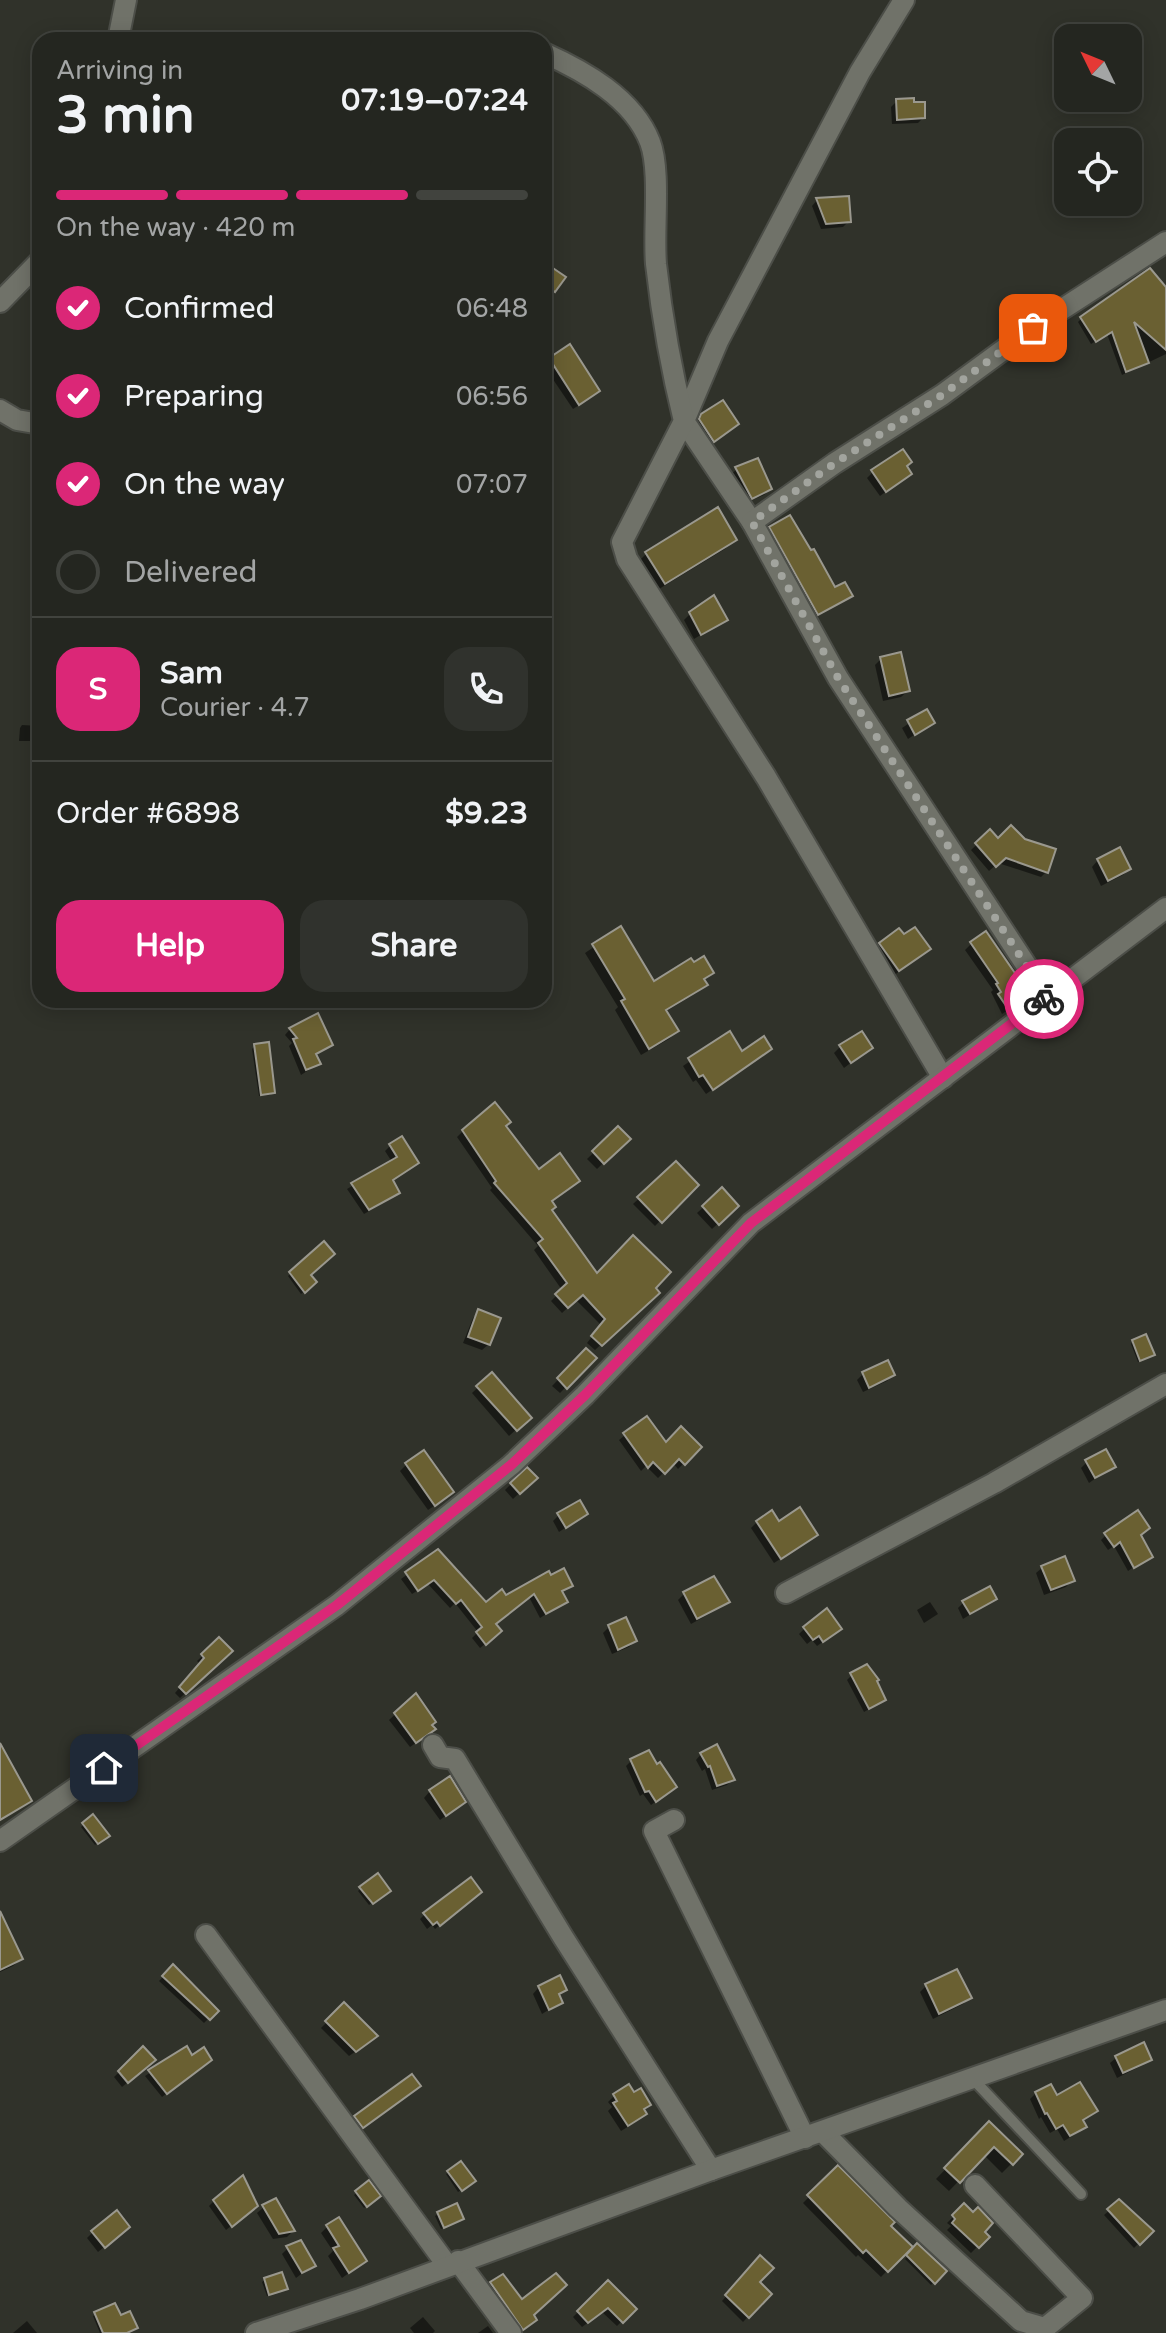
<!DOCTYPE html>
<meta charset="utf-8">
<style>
:root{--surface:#242620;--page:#30322d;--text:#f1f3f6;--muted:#a3a5a5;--line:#41433e;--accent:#db2777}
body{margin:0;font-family:"Varela Round",sans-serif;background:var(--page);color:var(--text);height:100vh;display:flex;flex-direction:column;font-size:30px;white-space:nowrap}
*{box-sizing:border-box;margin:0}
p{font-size:26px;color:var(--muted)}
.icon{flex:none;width:44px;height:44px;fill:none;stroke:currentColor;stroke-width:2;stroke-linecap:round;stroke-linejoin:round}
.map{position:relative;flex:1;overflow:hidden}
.side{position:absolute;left:32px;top:32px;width:520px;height:976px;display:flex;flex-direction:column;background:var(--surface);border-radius:24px;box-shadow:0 4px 20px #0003,0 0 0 2px var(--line)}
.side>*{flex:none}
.needle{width:52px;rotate:313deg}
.fabs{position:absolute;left:1054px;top:24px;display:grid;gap:16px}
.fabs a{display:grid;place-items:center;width:88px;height:88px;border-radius:16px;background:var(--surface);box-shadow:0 4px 20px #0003,0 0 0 2px var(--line);font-size:40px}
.pin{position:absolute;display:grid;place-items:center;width:68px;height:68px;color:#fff;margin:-34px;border-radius:16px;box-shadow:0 4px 12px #0006}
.courier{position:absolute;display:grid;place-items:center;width:80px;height:80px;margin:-40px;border:6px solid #db2777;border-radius:50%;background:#fff;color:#222;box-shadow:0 2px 10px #0007}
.headline em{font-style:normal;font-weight:800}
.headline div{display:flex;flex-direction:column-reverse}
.headline{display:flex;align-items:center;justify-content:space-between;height:136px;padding:0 24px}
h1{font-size:52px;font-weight:800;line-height:60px}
.bar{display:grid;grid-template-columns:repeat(4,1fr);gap:12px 8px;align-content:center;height:96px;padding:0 24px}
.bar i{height:10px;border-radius:6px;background:var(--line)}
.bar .on{background:var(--accent)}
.bar p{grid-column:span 4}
.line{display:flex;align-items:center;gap:20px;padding:0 24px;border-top:2px solid var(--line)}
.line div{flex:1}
.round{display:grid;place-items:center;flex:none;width:84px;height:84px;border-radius:24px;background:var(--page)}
ol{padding:0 24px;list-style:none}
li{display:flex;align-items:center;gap:24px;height:88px}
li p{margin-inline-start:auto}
li .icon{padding:8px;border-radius:50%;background:var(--accent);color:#fff;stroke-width:4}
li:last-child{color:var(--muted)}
li i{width:44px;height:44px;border:4px solid var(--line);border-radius:50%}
.primary-button{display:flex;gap:16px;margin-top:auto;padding:16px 24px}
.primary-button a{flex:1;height:92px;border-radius:24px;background:var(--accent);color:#fff;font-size:32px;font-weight:800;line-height:92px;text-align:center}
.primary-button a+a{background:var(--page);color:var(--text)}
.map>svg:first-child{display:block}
</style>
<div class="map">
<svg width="1166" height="2333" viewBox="0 0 1166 2333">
<rect width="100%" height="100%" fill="#30322a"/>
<!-- shadow -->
<g fill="#0007">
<polygon points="897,101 923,118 918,123 892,124 891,107"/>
<polygon points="1140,184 1142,197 1135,203 1113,206 1113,202 1128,202 1128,185"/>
<polygon points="817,200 849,221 843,227 821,229 812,206"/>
<polygon points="544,210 551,219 544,226"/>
<polygon points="544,264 563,278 547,297 544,295"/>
<polygon points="1166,288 1166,354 1122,375 1107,334 1091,344 1078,322 1082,318"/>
<polygon points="569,347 592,397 573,409 544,366"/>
<polygon points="702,416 732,428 709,445 696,424"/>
<polygon points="905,467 903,479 880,496 867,478 873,472"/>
<polygon points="737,469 770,489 764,495 745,503 730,475"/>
<polygon points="771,528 834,590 851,596 812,618 766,533"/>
<polygon points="734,539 725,549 654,592 637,563 646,554"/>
<polygon points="690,614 725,620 694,639 684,620"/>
<polygon points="881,659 908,691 901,697 883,701 875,665"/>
<polygon points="926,712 932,723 908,739 902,728"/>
<polygon points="22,725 40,726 34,741 19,741 20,728"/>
<polygon points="38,753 40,753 40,788 30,787"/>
<polygon points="990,832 998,841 1046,872 1041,877 998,863 989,871 971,850"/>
<polygon points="1098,860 1129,869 1123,875 1101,886 1092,867"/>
<polygon points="620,929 653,984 711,972 703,981 705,984 698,992 665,1012 676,1031 669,1039 641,1055 615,1010 618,1007 585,953"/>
<polygon points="881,944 922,955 893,976 875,950"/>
<polygon points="971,944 1021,1001 1002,1014 991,992 993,990 965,950"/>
<polygon points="290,1029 331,1044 315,1055 318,1064 301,1075 289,1046 292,1043 285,1035"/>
<polygon points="729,1034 741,1054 764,1054 706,1094 696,1080 693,1082 683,1066"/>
<polygon points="255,1046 273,1092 270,1095 259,1096 252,1049"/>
<polygon points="840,1047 870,1048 844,1068 834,1053"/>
<polygon points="504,1126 550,1202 550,1210 597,1276 657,1293 595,1350 587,1343 601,1325 576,1300 562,1313 551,1301 562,1290 534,1250 538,1246 490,1190 492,1188 457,1137 463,1131"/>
<polygon points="618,1129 628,1139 597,1169 587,1159"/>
<polygon points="390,1146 417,1162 391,1181 398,1192 392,1198 364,1214 347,1189 392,1162 385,1151"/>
<polygon points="676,1164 696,1185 655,1226 633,1204"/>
<polygon points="722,1190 737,1206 712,1229 697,1213"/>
<polygon points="324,1244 309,1275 315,1282 301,1294 288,1276"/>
<polygon points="479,1312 489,1344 482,1350 463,1343 473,1318"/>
<polygon points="1133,1341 1152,1355 1138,1362 1131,1344"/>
<polygon points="586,1351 594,1358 560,1393 552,1386"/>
<polygon points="492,1374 529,1418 509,1436 472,1393"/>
<polygon points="863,1374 893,1374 887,1381 863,1392 857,1380"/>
<polygon points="646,1418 665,1445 700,1447 678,1469 673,1463 658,1478 646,1466 641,1471 619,1440"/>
<polygon points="1087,1462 1113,1466 1089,1483 1081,1468"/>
<polygon points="406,1465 446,1498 428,1510 400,1471"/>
<polygon points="535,1478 513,1499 505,1490 511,1484"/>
<polygon points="586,1514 559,1532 553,1521 559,1515"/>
<polygon points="757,1522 778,1523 810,1540 774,1563 751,1528"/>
<polygon points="1106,1535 1150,1556 1128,1571 1114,1546 1108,1550 1101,1540"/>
<polygon points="438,1552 486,1605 506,1598 570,1585 560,1593 565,1602 540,1618 529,1597 494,1624 495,1636 480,1648 472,1638 478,1632 455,1603 450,1608 428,1584 412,1594 401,1579"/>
<polygon points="1043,1567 1072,1580 1066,1587 1044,1595 1036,1573"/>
<polygon points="684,1594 728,1601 722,1607 691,1624 678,1600"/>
<polygon points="995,1599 963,1619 958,1608 964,1602"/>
<polygon points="930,1602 938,1614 924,1623 917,1610"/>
<polygon points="609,1627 635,1641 629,1647 612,1654 603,1633"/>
<polygon points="805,1628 834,1634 817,1646 812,1640 807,1644 799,1634"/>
<polygon points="219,1640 230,1651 180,1698 175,1693 200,1664 197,1661"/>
<polygon points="852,1675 884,1700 864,1712 847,1680"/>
<polygon points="415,1696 427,1735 410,1747 389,1720"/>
<polygon points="701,1754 732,1780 727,1785 712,1790 705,1769 702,1771 696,1760"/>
<polygon points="631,1761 670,1791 651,1805 643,1794 640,1796 626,1766"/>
<polygon points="430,1791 464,1802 440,1820 424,1798"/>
<polygon points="93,1817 107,1835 95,1845 81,1827"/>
<polygon points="361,1888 386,1893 369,1905 358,1891"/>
<polygon points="475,1896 435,1929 432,1925 427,1929 420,1919 425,1914"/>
<polygon points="0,1936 21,1959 13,1966 0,1972"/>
<polygon points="173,1967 216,2011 204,2023 159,1981"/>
<polygon points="926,1986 969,1998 963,2004 933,2019 920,1992"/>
<polygon points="539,1987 565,1990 558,1996 561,2002 542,2014 533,1994"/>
<polygon points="344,2005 369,2042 349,2056 321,2028"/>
<polygon points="143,2049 148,2065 122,2087 114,2077"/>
<polygon points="186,2049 192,2058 205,2064 162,2097 145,2076"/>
<polygon points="1117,2057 1149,2059 1143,2065 1117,2078 1110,2063"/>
<polygon points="412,2092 356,2133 350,2124 356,2118"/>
<polygon points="1036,2093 1056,2098 1095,2111 1081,2122 1084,2127 1079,2132 1064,2141 1057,2129 1050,2133 1041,2117 1039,2119 1030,2099"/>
<polygon points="614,2096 648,2105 639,2120 621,2131 608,2111 612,2107 608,2102"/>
<polygon points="989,2124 1021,2154 1002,2173 984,2155 949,2191 936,2179"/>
<polygon points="838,2168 910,2247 881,2277 858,2255 856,2257 803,2203"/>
<polygon points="449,2172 471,2184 458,2192 446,2174"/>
<polygon points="369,2183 378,2196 364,2208 354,2195"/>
<polygon points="214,2201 250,2211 226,2230 209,2206"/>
<polygon points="1119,2202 1151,2231 1134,2248 1104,2215"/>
<polygon points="964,2206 987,2237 971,2253 947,2230 951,2226 947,2223"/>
<polygon points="264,2207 293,2231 287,2237 273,2239 257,2213"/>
<polygon points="438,2214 462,2219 441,2229 435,2216"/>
<polygon points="327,2227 365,2261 342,2278 328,2256 333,2251 321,2233"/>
<polygon points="93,2232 121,2233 98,2252 87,2238"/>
<polygon points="917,2246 944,2271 931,2285 905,2259"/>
<polygon points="288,2248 313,2265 296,2278 282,2254"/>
<polygon points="755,2263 757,2282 770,2294 743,2322 722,2301"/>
<polygon points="502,2276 531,2315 529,2325 519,2333 486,2289"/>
<polygon points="265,2280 285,2289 267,2296 262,2282"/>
<polygon points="608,2283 634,2309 617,2326 602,2312 582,2327 573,2317"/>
<polygon points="96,2314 122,2333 100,2333 93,2316"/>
<polygon points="423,2317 435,2331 433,2333 414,2333 410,2328"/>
<polygon points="27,2321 37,2333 13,2333"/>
<polygon points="488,2326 493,2333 478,2333"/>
</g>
<!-- building -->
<g fill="#6a6032" stroke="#9a988e" stroke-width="2">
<polygon points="914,98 914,102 925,102 925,118 897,120 896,99"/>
<polygon points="849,196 851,222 826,224 816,198"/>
<polygon points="544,262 566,277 555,292 544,284"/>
<polygon points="1150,268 1166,287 1166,350 1134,322 1149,363 1126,372 1112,332 1096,342 1080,317"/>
<polygon points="570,344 600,391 579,405 549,358"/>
<polygon points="723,400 739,424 714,442 699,419 701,414"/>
<polygon points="903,449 912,462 907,466 912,474 886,492 871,470"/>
<polygon points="758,458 772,489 752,499 735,467"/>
<polygon points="718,507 737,540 665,584 645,552"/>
<polygon points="790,515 811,550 814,549 835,587 845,582 853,596 818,615 769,527"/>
<polygon points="714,595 728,620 701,635 689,612"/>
<polygon points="901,652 910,691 889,696 880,657"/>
<polygon points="927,709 935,723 915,735 907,720"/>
<polygon points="1011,825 1025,839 1056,849 1048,873 1006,858 996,867 975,843 990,829 998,838"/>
<polygon points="1120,847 1131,869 1108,881 1097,859"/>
<polygon points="621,926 654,981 691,958 694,962 704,956 714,973 704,979 708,985 666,1010 679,1031 649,1049 621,1001 625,999 592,944"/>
<polygon points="915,927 931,949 899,971 879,943 899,928 904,934"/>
<polygon points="986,931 1030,995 1009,1010 998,994 1001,992 996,984 998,983 970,942"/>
<polygon points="318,1013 333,1045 316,1054 321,1064 306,1070 293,1039 297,1038 289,1028"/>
<polygon points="730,1031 742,1051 764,1036 772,1049 713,1090 703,1075 699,1077 688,1058"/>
<polygon points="862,1031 873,1048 851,1063 839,1045"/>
<polygon points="269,1042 275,1093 261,1095 254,1044"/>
<polygon points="495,1102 511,1122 506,1126 539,1169 560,1153 580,1181 552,1201 556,1207 552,1210 597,1273 633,1235 671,1272 656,1288 660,1293 602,1346 591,1336 605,1319 583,1295 568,1308 555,1294 567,1283 538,1243 543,1239 494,1183 496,1181 462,1130"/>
<polygon points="618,1126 631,1139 604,1164 592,1151"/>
<polygon points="402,1136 419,1163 393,1180 400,1193 369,1210 351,1183 397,1157 389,1144"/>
<polygon points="676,1161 699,1185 662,1223 637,1197"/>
<polygon points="722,1187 739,1206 719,1225 702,1206"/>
<polygon points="324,1241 335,1254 311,1275 317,1282 305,1293 289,1272"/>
<polygon points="478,1309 501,1318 490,1345 468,1337"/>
<polygon points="1146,1334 1155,1355 1140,1361 1132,1340"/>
<polygon points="586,1348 597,1358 567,1389 557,1378"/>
<polygon points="888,1360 895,1375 869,1388 862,1372"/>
<polygon points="492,1372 532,1418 517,1431 476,1386"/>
<polygon points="647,1416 666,1442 681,1426 702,1447 685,1465 679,1459 665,1474 653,1462 648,1468 623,1433"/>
<polygon points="1106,1449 1116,1467 1095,1478 1085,1460"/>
<polygon points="424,1450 454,1492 435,1506 405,1463"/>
<polygon points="527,1467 538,1478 520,1494 510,1483"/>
<polygon points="580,1500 588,1514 566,1528 557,1513"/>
<polygon points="800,1507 818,1535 781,1559 756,1521 772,1510 779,1521"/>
<polygon points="1138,1510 1150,1528 1141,1535 1153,1557 1134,1568 1120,1542 1114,1547 1104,1533"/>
<polygon points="438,1549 486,1602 502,1589 506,1595 549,1571 551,1575 564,1568 573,1586 562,1591 568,1602 546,1614 534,1594 496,1624 502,1631 486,1645 476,1632 482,1627 461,1600 456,1604 434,1580 418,1591 405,1572"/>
<polygon points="1065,1556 1075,1581 1051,1590 1041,1566"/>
<polygon points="714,1576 730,1602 697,1619 683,1592"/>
<polygon points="990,1586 997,1599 970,1614 962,1601"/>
<polygon points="827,1608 842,1629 823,1642 819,1636 813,1640 803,1627"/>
<polygon points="626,1617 637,1641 618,1650 608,1625"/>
<polygon points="219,1637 233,1651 186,1694 179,1687 204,1658 201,1654"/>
<polygon points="867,1664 879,1680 877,1681 886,1700 869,1709 850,1673"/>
<polygon points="416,1693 436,1722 432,1725 436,1729 416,1743 394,1713"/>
<polygon points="0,1743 32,1801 0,1820"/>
<polygon points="717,1744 735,1780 717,1786 710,1766 708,1767 700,1753"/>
<polygon points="649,1750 657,1764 660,1762 677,1787 656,1802 649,1791 645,1792 630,1759"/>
<polygon points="450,1776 466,1802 446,1816 429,1790"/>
<polygon points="93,1814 110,1836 98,1844 82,1823"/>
<polygon points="378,1873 391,1891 373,1904 359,1887"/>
<polygon points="471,1877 482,1892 440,1926 437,1922 433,1925 423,1913"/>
<polygon points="0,1911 23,1959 0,1970"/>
<polygon points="173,1964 219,2011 210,2020 162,1976"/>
<polygon points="957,1969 972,1998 939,2014 925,1984"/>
<polygon points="560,1975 567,1990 559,1994 563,2003 549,2010 538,1986"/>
<polygon points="344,2002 378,2036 356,2052 325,2021"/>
<polygon points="1144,2042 1152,2060 1123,2073 1115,2056"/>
<polygon points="143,2046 156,2060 128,2083 118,2071"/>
<polygon points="187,2046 192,2055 204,2047 212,2060 167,2094 148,2070"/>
<polygon points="412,2074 421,2086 363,2128 354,2116"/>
<polygon points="1080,2082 1098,2111 1083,2120 1087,2127 1070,2136 1063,2125 1056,2129 1047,2113 1045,2114 1035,2092 1051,2084 1057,2095"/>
<polygon points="629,2084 634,2092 641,2088 651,2105 644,2109 647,2114 628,2126 613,2103 617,2101 613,2094"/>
<polygon points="989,2121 1023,2154 1013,2165 994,2147 960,2183 944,2168"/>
<polygon points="461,2161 476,2181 462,2191 447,2171"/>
<polygon points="838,2165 895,2222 891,2226 913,2247 888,2272 866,2250 863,2253 807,2195"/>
<polygon points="243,2175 258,2206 232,2227 213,2200"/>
<polygon points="369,2180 381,2196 367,2207 355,2191"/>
<polygon points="276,2198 295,2231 279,2234 262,2205"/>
<polygon points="1119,2199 1154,2231 1140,2245 1107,2209"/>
<polygon points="457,2203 464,2219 444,2228 437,2212"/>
<polygon points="964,2203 973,2212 978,2207 993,2223 985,2232 990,2237 979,2248 952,2223 955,2219 952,2215"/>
<polygon points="117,2210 130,2227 105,2248 91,2231"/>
<polygon points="339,2217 367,2261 349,2273 333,2248 339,2246 326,2225"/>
<polygon points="301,2240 316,2266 302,2273 286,2246"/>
<polygon points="917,2243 947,2271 935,2284 906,2255"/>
<polygon points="760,2255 774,2268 760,2282 772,2294 749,2318 725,2295"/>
<polygon points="282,2272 288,2289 269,2295 264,2278"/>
<polygon points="556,2273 567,2285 534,2315 537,2320 523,2330 490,2282 503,2274 522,2299"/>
<polygon points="608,2280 637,2309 623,2323 608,2308 588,2323 577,2311"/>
<polygon points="115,2303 121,2315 130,2311 138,2328 127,2333 103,2333 94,2312"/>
</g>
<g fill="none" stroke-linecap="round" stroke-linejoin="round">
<defs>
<polyline id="lane" points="973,2079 1081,2194"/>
<g id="street">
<polyline points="904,0 860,72 718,341 684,421 752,522 838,678 1047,997"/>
<polyline points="118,40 126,0"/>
<path d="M 544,53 C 584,71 633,98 650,142 C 661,171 653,230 656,264 C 662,317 671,369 684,421 L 622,542 L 627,559 L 766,777 L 943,1078"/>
<polyline points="0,302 40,261"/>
<polyline points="0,410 17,420 40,424"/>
<polyline points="752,522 835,463 942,395 1033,328 1166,242"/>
<polyline points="786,1593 994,1483 1166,1384"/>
<polyline points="433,1745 440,1757 455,1759 563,1937 711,2170"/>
<polyline points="674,1820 654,1831 805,2138"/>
<polyline points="0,1841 337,1605 511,1465 585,1395 751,1223 1166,908"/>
<polyline points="206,1935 447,2265"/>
<polyline points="823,2132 898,2208 1021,2321 1045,2328 1082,2298 975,2185"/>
<polyline points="458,2261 511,2333"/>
<polyline points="256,2333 360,2299 711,2170 1166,2010"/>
</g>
</defs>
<!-- lane casing -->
<use href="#lane" stroke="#4c4e48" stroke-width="14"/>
<!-- street casing -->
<use href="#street" stroke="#4c4e48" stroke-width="24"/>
<!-- lane -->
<use href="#lane" stroke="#707269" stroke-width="10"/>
<!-- street -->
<use href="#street" stroke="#707269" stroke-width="20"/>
</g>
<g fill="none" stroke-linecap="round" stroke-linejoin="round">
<!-- done -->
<polyline stroke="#a2a49e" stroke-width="8" stroke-dasharray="0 14.4" points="1033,328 942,395 835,463 752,522 838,678 1047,997 1044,999"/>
<!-- route -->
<polyline stroke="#db2777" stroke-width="10" points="104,1768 337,1605 511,1465 585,1395 751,1223 1044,999"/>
</g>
</svg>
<div class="fabs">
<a><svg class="needle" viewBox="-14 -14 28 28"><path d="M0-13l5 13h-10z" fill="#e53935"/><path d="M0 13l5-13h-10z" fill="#a3a5a5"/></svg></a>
<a><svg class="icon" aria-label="locate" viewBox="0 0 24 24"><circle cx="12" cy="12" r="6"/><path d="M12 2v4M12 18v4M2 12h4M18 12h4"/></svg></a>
</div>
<div class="pin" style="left:1033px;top:328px;background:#ea580c"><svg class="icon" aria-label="bag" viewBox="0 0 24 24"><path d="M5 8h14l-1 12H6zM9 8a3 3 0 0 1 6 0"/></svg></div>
<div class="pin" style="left:104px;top:1768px;background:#1f2937"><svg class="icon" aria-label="home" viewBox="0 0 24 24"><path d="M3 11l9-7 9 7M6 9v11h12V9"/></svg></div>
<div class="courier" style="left:1044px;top:999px"><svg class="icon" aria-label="bike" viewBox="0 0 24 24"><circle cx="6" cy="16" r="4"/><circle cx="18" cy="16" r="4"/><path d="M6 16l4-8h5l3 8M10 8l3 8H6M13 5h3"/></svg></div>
<section class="side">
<div class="headline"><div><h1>3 min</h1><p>Arriving in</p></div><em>07:19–07:24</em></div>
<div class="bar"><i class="on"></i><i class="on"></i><i class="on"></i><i></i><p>On the way · 420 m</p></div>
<ol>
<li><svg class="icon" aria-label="check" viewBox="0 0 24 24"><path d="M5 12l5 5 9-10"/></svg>Confirmed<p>06:48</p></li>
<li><svg class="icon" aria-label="check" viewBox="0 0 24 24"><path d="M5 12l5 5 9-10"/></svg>Preparing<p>06:56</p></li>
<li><svg class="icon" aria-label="check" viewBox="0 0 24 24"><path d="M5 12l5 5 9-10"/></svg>On the way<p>07:07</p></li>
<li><i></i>Delivered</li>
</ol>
<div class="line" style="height:144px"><b class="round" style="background:var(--accent);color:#fff">S</b><div><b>Sam</b><p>Courier · 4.7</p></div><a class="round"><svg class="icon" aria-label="phone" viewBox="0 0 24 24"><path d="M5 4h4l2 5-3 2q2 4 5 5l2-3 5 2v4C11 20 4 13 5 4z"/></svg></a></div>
<div class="line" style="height:104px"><div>Order #6898</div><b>$9.23</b></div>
<div class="primary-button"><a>Help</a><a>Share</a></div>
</section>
</div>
